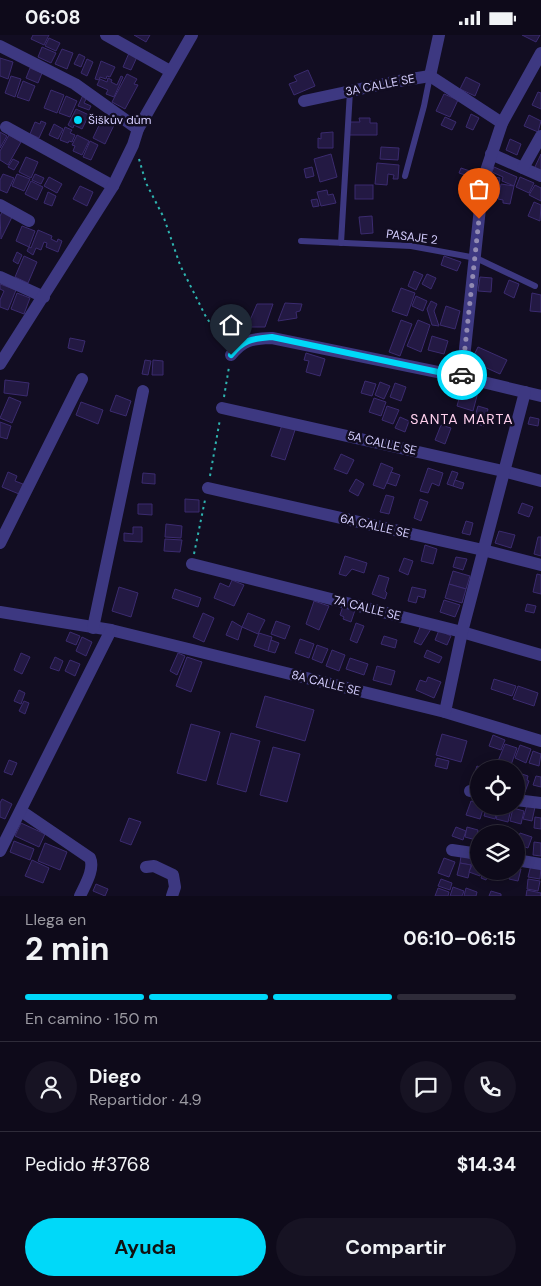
<!DOCTYPE html>
<html lang="es">
<meta charset="utf-8">
<style>
:root{--surface:#0e0a1a;--page:#171323;--text:#f1f3f6;--muted:#9b9aa2;--line:#2e2b39;--accent:#00d9f9}
body{margin:0;font-family:"DM Sans",sans-serif;background:var(--page);color:var(--text);height:100vh;display:flex;flex-direction:column;font-size:19px;white-space:nowrap}
*{box-sizing:border-box;margin:0}
p{font-size:16px;color:var(--muted)}
.icon{flex:none;width:28px;height:28px;fill:none;stroke:currentColor;stroke-width:2;stroke-linecap:round;stroke-linejoin:round}
.map{position:relative;height:861px;overflow:hidden}
.side{display:flex;flex-direction:column;background:var(--surface);flex:1}
.side>*{flex:none}
.tools{position:absolute;left:470px;top:725px;display:grid;gap:10px}
.tools a{display:grid;place-items:center;width:55px;height:55px;border-radius:50%;background:var(--surface);box-shadow:0 2px 12px #0003,0 0 0 1px var(--line);font-size:25px}
.pin{position:absolute;display:grid;place-items:center;width:42px;height:42px;color:#fff;margin:-51px -21px;border-radius:50% 50% 50% 0;rotate:-45deg;box-shadow:0 0 5px #0007}
.pin .icon{rotate:45deg}
.courier{position:absolute;display:grid;place-items:center;width:50px;height:50px;margin:-25px;border:4px solid #00d9f9;border-radius:50%;background:#fff;color:#222;box-shadow:0 1px 6px #0007}
.head em{font-style:normal;font-weight:700}
.head div{display:flex;flex-direction:column-reverse}
.head{display:flex;align-items:center;justify-content:space-between;height:85px;padding:0 25px}
h1{font-size:32px;font-weight:700;line-height:38px}
.bar{display:grid;grid-template-columns:repeat(4,1fr);gap:8px 5px;align-content:center;height:60px;padding:0 25px}
.bar i{height:6px;border-radius:4px;background:var(--line)}
.bar .on{background:var(--accent)}
.bar p{grid-column:span 4}
.line{display:flex;align-items:center;gap:12px;padding:0 25px;border-top:1px solid var(--line)}
.line div{flex:1}
.round{display:grid;place-items:center;flex:none;width:52px;height:52px;border-radius:26px;background:var(--page)}
.action{display:flex;gap:10px;margin-top:auto;padding:10px 25px}
.action a{flex:1;height:58px;border-radius:30px;background:var(--accent);color:#111;font-size:20px;font-weight:700;line-height:58px;text-align:center}
.action a+a{background:var(--page);color:var(--text)}
.status{display:flex;justify-content:space-between;align-items:center;height:35px;padding:0 25px;background:var(--surface);direction:ltr}
.status svg{height:14px;fill:currentColor}
.map>svg:first-child{display:block}
</style>
<div class="status"><b>06:08</b><svg viewBox="0 0 49 12"><path d="M0 12V9h3v3zM5 12V6h3v6zM10 12V3h3v9zM15 12V0h3v12zM26 1h20v11H26zM47 4h2v5h-2z"/></svg></div>
<div class="map">
<svg width="541" height="861" viewBox="0 0 541 861">
<rect width="100%" height="100%" fill="#120d22"/>
<!-- building -->
<g fill="#231943" stroke="#3b2b6f">
<polygon points="33,0 49,0 44,10 31,4"/>
<polygon points="134,0 150,0 146,7"/>
<polygon points="522,0 540,0 536,7"/>
<polygon points="49,3 60,8 56,16 45,11"/>
<polygon points="42,12 56,18 51,28 38,22"/>
<polygon points="62,14 73,18 67,34 55,29"/>
<polygon points="129,18 137,22 131,35 123,32"/>
<polygon points="79,19 85,22 81,32 74,29"/>
<polygon points="0,23 13,27 8,44 0,41"/>
<polygon points="87,24 93,27 87,41 81,38"/>
<polygon points="101,26 115,32 110,42 107,41 106,44 100,42 99,45 95,44"/>
<polygon points="30,33 42,38 38,48 26,43"/>
<polygon points="308,35 315,51 294,60 289,49 297,46 294,41"/>
<polygon points="127,39 137,44 134,49 138,50 125,74 112,67"/>
<polygon points="11,41 21,44 15,62 5,58"/>
<polygon points="121,41 123,42 114,62 106,59 108,55 97,50 100,44 107,47 108,43 112,45 111,47 117,50"/>
<polygon points="466,42 480,49 475,61 460,54"/>
<polygon points="23,46 35,51 29,66 17,62"/>
<polygon points="51,55 64,60 57,78 44,73"/>
<polygon points="538,57 541,58 541,74 532,70"/>
<polygon points="444,59 458,65 450,82 436,76"/>
<polygon points="83,60 87,62 84,68 91,71 89,75 78,71"/>
<polygon points="66,61 77,66 70,82 59,78"/>
<polygon points="76,74 89,80 82,94 74,90 73,93 68,90"/>
<polygon points="471,79 479,83 473,95 466,92"/>
<polygon points="529,80 541,86 538,97 524,91"/>
<polygon points="103,82 115,88 105,109 93,103"/>
<polygon points="445,82 456,87 452,95 441,90"/>
<polygon points="359,83 370,83 370,88 377,88 377,100 349,100 348,87 360,87"/>
<polygon points="41,86 46,88 39,103 30,99 35,87 40,89"/>
<polygon points="54,89 63,94 58,104 49,100"/>
<polygon points="65,92 72,95 70,98 75,100 72,107 69,106 68,108 60,105"/>
<polygon points="0,97 7,101 0,113"/>
<polygon points="333,97 333,113 318,113 318,103 321,104 321,98"/>
<polygon points="9,100 21,107 8,130 0,125 0,116"/>
<polygon points="77,100 89,106 82,120 73,116 75,111 72,110"/>
<polygon points="510,104 521,109 517,120 506,115"/>
<polygon points="90,106 98,110 91,125 83,122"/>
<polygon points="381,112 399,113 398,125 380,124"/>
<polygon points="331,119 337,142 320,147 314,124"/>
<polygon points="541,119 541,137 534,134"/>
<polygon points="26,122 38,127 31,143 19,137"/>
<polygon points="13,124 19,127 14,135 8,132"/>
<polygon points="377,128 399,130 398,144 393,144 394,140 388,139 387,150 375,149"/>
<polygon points="312,132 314,141 306,143 304,134"/>
<polygon points="494,132 517,142 514,151 502,146 503,142 492,137"/>
<polygon points="461,133 470,136 468,141 459,138"/>
<polygon points="3,139 14,143 7,158 0,155 0,145"/>
<polygon points="17,139 30,144 24,156 12,151"/>
<polygon points="35,139 44,143 41,149 32,145"/>
<polygon points="488,141 500,143 498,159 486,157"/>
<polygon points="49,142 62,149 57,158 44,151"/>
<polygon points="520,142 534,148 529,158 516,152"/>
<polygon points="31,146 43,152 37,165 25,159"/>
<polygon points="501,149 514,151 510,169 503,168 503,165 498,164"/>
<rect x="355" y="150" width="18" height="14"/>
<polygon points="535,150 541,153 541,166 529,160"/>
<polygon points="80,151 93,157 87,171 73,164"/>
<polygon points="327,155 328,160 333,159 336,168 321,171 317,157"/>
<polygon points="48,157 56,161 52,171 44,168"/>
<polygon points="317,164 319,171 313,172 311,165"/>
<polygon points="534,167 541,170 540,186 528,181"/>
<polygon points="3,175 13,180 1,204 0,181"/>
<polygon points="372,181 373,198 361,199 359,182"/>
<polygon points="22,191 35,196 29,212 16,206"/>
<polygon points="38,195 52,201 51,204 57,207 58,204 62,206 58,217 46,212 47,208 44,207 41,215 36,213 33,220 27,216 29,212 31,213"/>
<polygon points="17,217 22,220 18,229 13,226"/>
<polygon points="24,221 37,227 28,248 15,242"/>
<polygon points="444,221 461,227 457,236 441,230"/>
<polygon points="414,236 423,240 416,255 408,251"/>
<polygon points="427,239 436,243 431,254 422,249"/>
<polygon points="480,242 492,243 491,257 478,256"/>
<polygon points="509,245 519,249 514,263 504,258"/>
<polygon points="0,249 16,255 8,275 0,272 0,265 4,256 0,254"/>
<polygon points="401,253 415,258 407,281 392,276"/>
<polygon points="17,258 30,263 24,279 11,274"/>
<polygon points="532,258 541,260 541,277 530,276"/>
<polygon points="416,261 427,266 423,276 412,271"/>
<polygon points="431,266 437,269 434,276 439,291 432,290 427,274"/>
<polygon points="285,268 302,269 300,276 296,277 297,283 278,286"/>
<polygon points="257,269 273,269 265,292 247,292"/>
<polygon points="446,271 460,276 455,294 440,290"/>
<polygon points="401,285 412,289 400,321 389,317"/>
<polygon points="418,285 430,290 421,317 407,311"/>
<polygon points="432,301 448,306 444,319 428,315"/>
<polygon points="70,303 85,306 82,317 68,313"/>
<polygon points="478,312 507,325 500,339 471,326"/>
<polygon points="306,318 325,324 320,341 306,337 309,326 304,325"/>
<polygon points="145,325 151,326 148,340 142,339"/>
<polygon points="153,325 163,326 163,340 152,340"/>
<polygon points="5,345 29,348 27,361 4,358"/>
<polygon points="365,346 376,349 372,361 361,358"/>
<polygon points="380,347 390,351 384,364 375,360"/>
<polygon points="395,348 406,352 401,366 390,362"/>
<polygon points="462,353 478,357 473,376 457,371"/>
<polygon points="116,360 131,366 126,381 110,376"/>
<polygon points="9,362 21,367 12,388 0,383"/>
<polygon points="374,363 386,367 381,381 369,377"/>
<polygon points="81,367 103,375 98,389 76,380"/>
<polygon points="387,371 399,375 393,389 382,385"/>
<polygon points="478,371 488,374 484,391 473,388"/>
<polygon points="400,382 409,386 405,397 395,393"/>
<polygon points="530,382 539,384 538,391 528,389"/>
<polygon points="0,387 11,391 7,404 0,402"/>
<polygon points="282,390 295,395 285,425 271,421"/>
<polygon points="441,390 451,393 445,409 435,405"/>
<polygon points="341,419 354,425 347,439 334,434"/>
<polygon points="381,428 393,433 384,454 373,450"/>
<polygon points="428,433 443,438 439,451 432,448 428,458 420,456"/>
<polygon points="452,436 458,438 453,451 447,449"/>
<polygon points="8,437 17,441 15,446 23,449 19,459 2,452"/>
<polygon points="391,437 400,440 396,451 387,448"/>
<polygon points="143,438 155,439 155,449 142,448"/>
<polygon points="356,444 364,449 358,461 349,456"/>
<polygon points="455,445 464,448 462,454 453,451"/>
<polygon points="386,460 394,462 389,479 380,477"/>
<polygon points="185,464 199,465 199,477 185,477"/>
<polygon points="420,464 428,467 421,486 414,483"/>
<polygon points="522,468 533,472 529,482 518,478"/>
<polygon points="138,469 152,469 152,480 138,479"/>
<polygon points="466,486 473,488 470,500 462,498"/>
<polygon points="166,489 182,491 181,503 165,502"/>
<polygon points="133,492 142,492 142,507 124,506 124,498 133,499"/>
<polygon points="499,496 515,500 511,513 495,508"/>
<polygon points="538,502 541,502 541,521 534,519"/>
<polygon points="165,504 182,505 180,517 164,516"/>
<polygon points="425,510 437,514 433,529 421,526"/>
<polygon points="345,521 367,528 364,538 352,534 346,541 339,539"/>
<polygon points="456,522 467,524 463,535 453,532"/>
<polygon points="404,523 413,526 408,540 399,536"/>
<polygon points="453,536 470,541 466,554 449,549"/>
<polygon points="537,539 541,540 541,559 533,557"/>
<polygon points="379,540 389,543 385,556 387,558 385,564 372,559"/>
<polygon points="232,545 244,550 234,571 214,563 220,548 229,552"/>
<polygon points="449,549 466,554 462,568 445,563"/>
<polygon points="119,552 138,558 131,582 112,576"/>
<polygon points="412,552 426,555 424,563 418,561 416,568 408,566"/>
<polygon points="175,554 201,563 198,572 172,563"/>
<polygon points="444,565 460,570 455,582 440,577"/>
<polygon points="314,566 329,571 319,595 306,589"/>
<polygon points="527,569 536,571 534,578 525,576"/>
<polygon points="343,571 355,575 351,587 343,584 344,582 340,580"/>
<polygon points="203,578 214,583 204,607 193,602"/>
<polygon points="248,578 265,585 258,599 242,592"/>
<polygon points="232,586 242,592 238,605 226,600"/>
<polygon points="276,586 290,591 285,604 271,599"/>
<polygon points="356,588 364,591 357,608 350,605"/>
<polygon points="421,590 431,594 421,610 414,607"/>
<polygon points="439,595 451,601 447,610 435,605"/>
<polygon points="70,597 80,601 76,610 66,606"/>
<polygon points="259,598 272,602 268,616 254,611"/>
<polygon points="384,601 397,605 395,613 381,609"/>
<polygon points="82,602 92,607 86,621 76,616"/>
<polygon points="300,604 314,609 309,623 295,618"/>
<polygon points="271,605 279,608 275,618 268,616"/>
<polygon points="317,610 328,614 322,628 312,624"/>
<polygon points="332,615 345,620 339,636 326,631"/>
<polygon points="427,615 442,622 439,628 424,622"/>
<polygon points="21,618 30,622 22,639 14,635"/>
<polygon points="178,618 185,621 177,640 170,636"/>
<polygon points="55,622 63,626 59,636 50,633"/>
<polygon points="187,622 202,627 191,657 176,651"/>
<polygon points="350,623 368,629 364,640 346,634"/>
<polygon points="70,625 80,629 75,641 65,636"/>
<polygon points="377,631 395,636 391,650 373,645"/>
<polygon points="428,642 441,647 434,663 416,655 420,645 426,647"/>
<polygon points="494,644 516,651 512,661 491,654"/>
<polygon points="518,651 538,658 534,671 513,664"/>
<polygon points="19,655 25,658 21,669 14,666"/>
<polygon points="265,661 314,675 305,706 256,692"/>
<polygon points="24,666 29,668 25,679 19,676"/>
<polygon points="191,689 220,697 206,746 177,738"/>
<polygon points="231,698 260,706 246,757 217,749"/>
<polygon points="442,699 467,706 461,727 436,720"/>
<polygon points="493,700 505,705 501,715 489,711"/>
<polygon points="505,709 517,713 511,730 498,726"/>
<polygon points="520,710 531,714 526,728 515,723"/>
<polygon points="273,712 300,719 287,767 260,760"/>
<polygon points="533,716 541,719 539,731 529,728"/>
<polygon points="437,723 449,726 447,734 435,731"/>
<polygon points="9,725 17,728 12,740 4,737"/>
<polygon points="477,731 484,734 479,734 479,747 472,745"/>
<polygon points="519,738 528,741 527,745 529,746 525,757 516,754 522,742 518,741"/>
<polygon points="516,740 522,742 518,752 516,751"/>
<polygon points="536,741 541,742 541,752 533,750"/>
<polygon points="2,764 12,769 5,784 0,782 0,768"/>
<polygon points="471,766 479,769 479,771 484,771 480,784 466,780"/>
<polygon points="527,770 535,772 532,786 523,784"/>
<polygon points="487,771 498,772 495,784 484,781"/>
<polygon points="500,771 511,774 508,787 496,784"/>
<polygon points="513,773 524,776 521,789 510,786"/>
<polygon points="535,782 541,783 541,794 534,793"/>
<polygon points="129,783 141,787 131,810 120,806"/>
<polygon points="21,788 45,799 39,812 15,801"/>
<polygon points="456,792 466,796 463,805 452,801"/>
<polygon points="467,792 478,795 476,805 465,802"/>
<polygon points="520,798 532,802 528,813 516,809"/>
<polygon points="14,806 34,814 30,825 10,817"/>
<polygon points="534,807 541,808 541,821 533,820"/>
<polygon points="45,808 67,817 60,835 38,826"/>
<polygon points="461,821 473,824 471,830 460,828"/>
<polygon points="444,823 455,827 449,842 438,838"/>
<polygon points="32,825 49,833 43,848 25,841"/>
<polygon points="460,828 471,830 468,843 457,840"/>
<polygon points="472,830 479,832 479,836 481,836 480,841 469,837"/>
<polygon points="531,830 541,832 540,844 528,842"/>
<polygon points="516,833 521,834 518,846 509,844 511,836 516,836"/>
<polygon points="484,836 490,836 486,845 481,843"/>
<polygon points="495,836 509,836 508,842 494,839"/>
<polygon points="441,844 452,848 450,855 438,851"/>
<polygon points="528,844 540,846 538,856 527,854"/>
<polygon points="96,849 108,854 105,861 93,856"/>
<polygon points="453,852 464,856 462,861 450,861"/>
<polygon points="438,853 449,857 448,861 435,861"/>
<polygon points="466,853 477,857 476,861 464,861"/>
<polygon points="527,855 541,858 541,861 526,861"/>
<polygon points="491,856 501,859 501,861 489,861"/>
</g>
<g fill="none" stroke-linecap="round" stroke-linejoin="round">
<!-- path -->
<g stroke="#2eb4b0" stroke-width="2" stroke-dasharray="2.5 4" stroke-linecap="butt">
<polyline points="139,124 146,148 164,183 180,230 205,280 224,310"/>
<polyline points="224,362 229,332"/>
<polyline points="210,441 220,384"/>
<polyline points="194,519 205,465"/>
</g>
<!-- lane -->
<g stroke="#3d3881" stroke-width="6">
<polyline points="405,141 424,71 430,41"/>
<polyline points="301,206 411,211 476,223 535,251"/>
<polyline points="341,208 350,56"/>
</g>
<!-- street -->
<g stroke="#3d3881" stroke-width="12">
<polyline points="106,0 170,36"/>
<polyline points="0,11 75,49 138,94"/>
<polyline points="430,41 439,0"/>
<polyline points="304,66 393,47 430,41 502,88"/>
<polyline points="6,92 113,151"/>
<polyline points="491,119 541,141"/>
<polyline points="523,133 541,101"/>
<polyline points="0,170 29,186"/>
<polyline points="0,242 44,262"/>
<path d="M 231,320 C 244,304 252,304 272,303 L 462,342 L 541,361"/>
<polyline points="0,329 113,151 133,110 138,94 192,0"/>
<polyline points="462,342 483,145 502,88 541,18"/>
<polyline points="222,373 503,436 541,446"/>
<polyline points="208,453 483,515 541,530"/>
<polyline points="0,508 82,344"/>
<polyline points="192,529 462,597 541,620"/>
<polyline points="0,577 111,595 445,677 541,706"/>
<polyline points="93,593 143,356"/>
<polyline points="445,677 462,597 525,357"/>
<polyline points="470,756 479,758"/>
<polyline points="516,765 541,768"/>
<path d="M 21,776 L 90,823 C 95,834 85,850 80,861"/>
<polyline points="452,815 479,819"/>
<polyline points="0,816 111,595"/>
<polyline points="516,825 541,829"/>
<polyline points="146,832 154,831 173,840 175,852 172,861"/>
</g>
</g>
<g fill="none" stroke-linecap="round" stroke-linejoin="round">
<!-- done -->
<polyline stroke="#918ab2" stroke-width="5" stroke-dasharray="0 9" points="462,340 479,184"/>
<!-- route -->
<path stroke="#00d9f9" stroke-width="6" d="M 231,320 C 244,304 252,304 272,302 L 462,342 L 462,340"/>
</g>
<!-- markers -->
<circle fill="#00d9f9" stroke="#120d22" stroke-width="2" cx="78" cy="85" r="5"/>
<g text-anchor="middle" dominant-baseline="central" stroke-width="5" stroke-linejoin="round" paint-order="stroke">
<!-- street labels -->
<g font-size="12" fill="#d5ceff" stroke="#120d22">
<text transform="translate(380 50) rotate(-11)">3A CALLE SE</text>
<text transform="translate(412 202) rotate(7)">PASAJE 2</text>
<text transform="translate(382 408) rotate(13)">5A CALLE SE</text>
<text transform="translate(375 491) rotate(13)">6A CALLE SE</text>
<text transform="translate(367 573) rotate(14)">7A CALLE SE</text>
<text transform="translate(326 648) rotate(14)">8A CALLE SE</text>
</g>
<!-- poi labels -->
<g font-size="12" fill="#d5ceff" stroke="#120d22" text-anchor="start">
<text x="88" y="85">Šiškův dům</text>
</g>
<!-- neighbourhood labels -->
<g font-size="14" letter-spacing="1" fill="#ffd0ed" stroke="#120d22">
<text x="462" y="384">SANTA MARTA</text>
</g>
</g>
</svg>
<div class="tools">
<a><svg class="icon" aria-label="locate" viewBox="0 0 24 24"><circle cx="12" cy="12" r="6"/><path d="M12 2v4M12 18v4M2 12h4M18 12h4"/></svg></a>
<a><svg class="icon" aria-label="layers" viewBox="0 0 24 24"><path d="M12 4l9 5-9 5-9-5zM3 14l9 5 9-5"/></svg></a>
</div>
<div class="pin" style="left:479px;top:184px;background:#ea580c"><svg class="icon" aria-label="bag" viewBox="0 0 24 24"><path d="M5 8h14l-1 12H6zM9 8a3 3 0 0 1 6 0"/></svg></div>
<div class="pin" style="left:231px;top:320px;background:#1f2937"><svg class="icon" aria-label="home" viewBox="0 0 24 24"><path d="M3 11l9-7 9 7M6 9v11h12V9"/></svg></div>
<div class="courier" style="left:462px;top:340px"><svg class="icon" aria-label="car" viewBox="0 0 24 24"><path d="M5 17H2v-5l4-1 3-4h7l3 4 3 1v5h-3M9 17h6M6 11h13"/><circle cx="7" cy="17" r="2"/><circle cx="17" cy="17" r="2"/></svg></div>
</div>
<section class="side">
<div class="head"><div><h1>2 min</h1><p>Llega en</p></div><em>06:10–06:15</em></div>
<div class="bar"><i class="on"></i><i class="on"></i><i class="on"></i><i></i><p>En camino · 150 m</p></div>
<div class="line" style="height:90px"><a class="round"><svg class="icon" aria-label="person" viewBox="0 0 24 24"><circle cx="12" cy="8" r="4"/><path d="M4 21q1-7 8-7t8 7"/></svg></a><div><b>Diego</b><p>Repartidor · 4.9</p></div><a class="round"><svg class="icon" aria-label="chat" viewBox="0 0 24 24"><path d="M4 5h16v11H9l-5 4z"/></svg></a><a class="round"><svg class="icon" aria-label="phone" viewBox="0 0 24 24"><path d="M5 4h4l2 5-3 2q2 4 5 5l2-3 5 2v4C11 20 4 13 5 4z"/></svg></a></div>
<div class="line" style="height:65px"><div>Pedido #3768</div><b>$14.34</b></div>
<div class="action"><a>Ayuda</a><a>Compartir</a></div>
</section>
